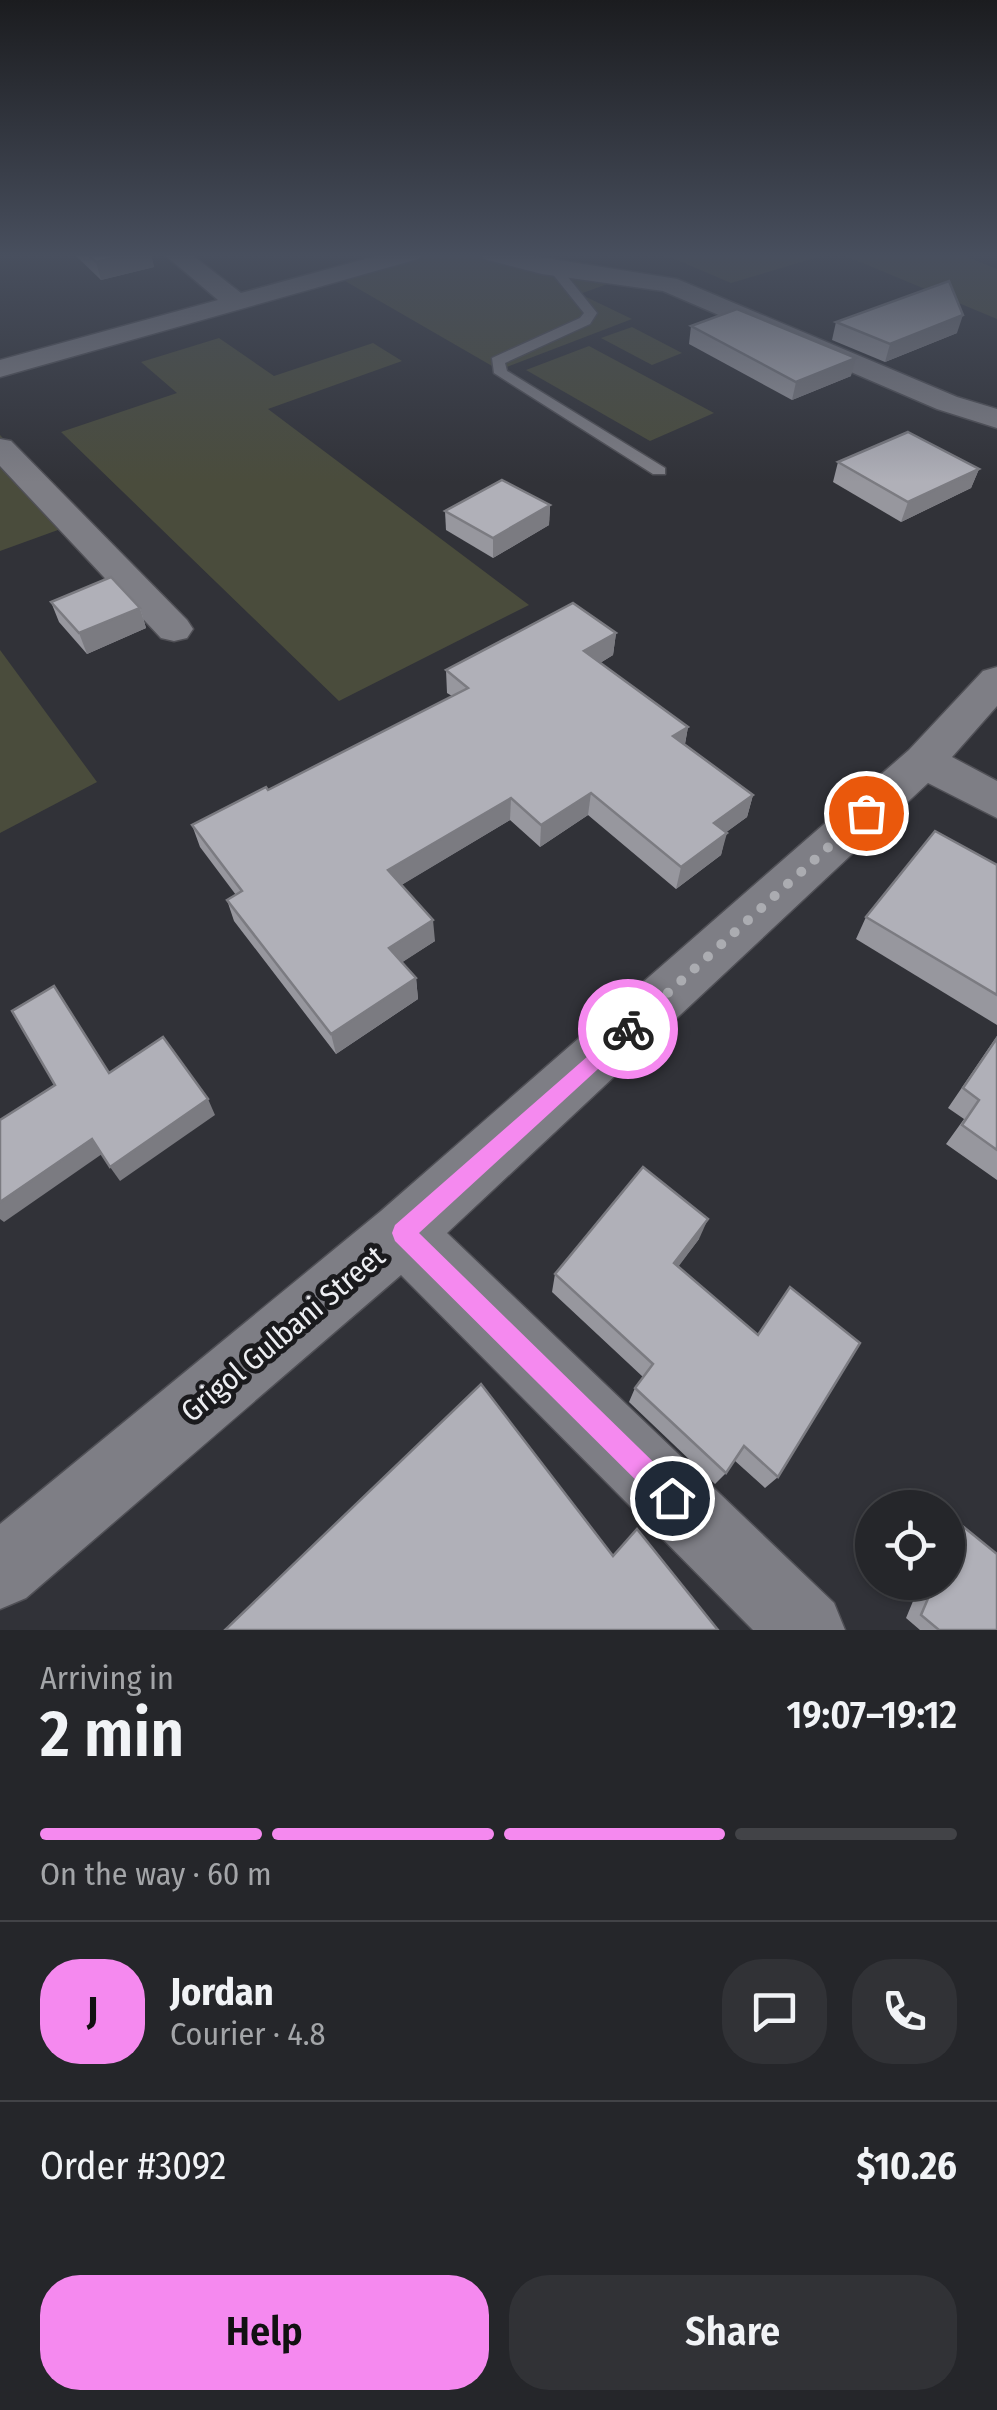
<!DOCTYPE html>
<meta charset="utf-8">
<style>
:root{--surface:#25262a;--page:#313236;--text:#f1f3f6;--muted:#a3a5a8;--line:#424347;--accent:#f589ef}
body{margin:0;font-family:"Fira Sans Condensed",sans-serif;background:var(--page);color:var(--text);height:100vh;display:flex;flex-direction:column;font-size:38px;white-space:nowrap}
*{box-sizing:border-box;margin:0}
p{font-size:32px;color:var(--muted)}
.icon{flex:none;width:55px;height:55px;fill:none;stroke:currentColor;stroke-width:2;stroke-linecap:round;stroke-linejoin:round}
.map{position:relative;height:1630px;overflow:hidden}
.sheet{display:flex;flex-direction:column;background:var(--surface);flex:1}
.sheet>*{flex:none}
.tools{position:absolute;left:855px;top:1490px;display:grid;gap:20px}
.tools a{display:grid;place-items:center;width:110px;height:110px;border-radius:50%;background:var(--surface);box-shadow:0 2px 8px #0004,0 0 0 2px var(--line);font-size:50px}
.pin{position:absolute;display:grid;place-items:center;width:85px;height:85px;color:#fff;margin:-42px;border:5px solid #fff;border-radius:50%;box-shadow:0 2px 10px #0007}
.courier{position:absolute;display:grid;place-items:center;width:100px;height:100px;margin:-50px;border:8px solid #f589ef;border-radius:50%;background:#fff;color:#222;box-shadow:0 2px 12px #0007}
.overview em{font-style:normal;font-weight:600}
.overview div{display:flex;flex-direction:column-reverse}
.overview{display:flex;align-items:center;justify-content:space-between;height:170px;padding:0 40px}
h1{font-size:65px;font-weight:600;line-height:75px}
.bar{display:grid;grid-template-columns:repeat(4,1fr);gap:15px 10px;align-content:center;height:120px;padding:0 40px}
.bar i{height:12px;border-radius:8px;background:var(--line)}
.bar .current{background:var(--accent)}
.bar p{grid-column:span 4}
.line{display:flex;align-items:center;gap:25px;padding:0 40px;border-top:2px solid var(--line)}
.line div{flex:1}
.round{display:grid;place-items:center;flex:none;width:105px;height:105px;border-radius:40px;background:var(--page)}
.primary-button{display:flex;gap:20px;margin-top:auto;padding:20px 40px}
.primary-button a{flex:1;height:115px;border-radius:40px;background:var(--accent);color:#111;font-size:40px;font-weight:600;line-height:115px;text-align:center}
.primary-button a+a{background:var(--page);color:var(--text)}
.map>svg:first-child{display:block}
</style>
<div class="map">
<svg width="997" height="1630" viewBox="0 0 997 1630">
<rect width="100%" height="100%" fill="#313238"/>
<!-- green -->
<g fill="#4a4c3c">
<polygon points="428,254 483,254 613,282 580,294 632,319 499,370 345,281"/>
<polygon points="646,254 828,254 731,283 670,257"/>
<polygon points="841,254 960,254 997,269 997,319"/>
<polygon points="632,327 682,353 652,365 601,338"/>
<polygon points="219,338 274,376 373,343 402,361 268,409 529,605 339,701 61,432 177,393 141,362"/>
<polygon points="589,346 714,413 650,441 526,370"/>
<polygon points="0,435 80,522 0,551"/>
<polygon points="0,650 97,782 0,833"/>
</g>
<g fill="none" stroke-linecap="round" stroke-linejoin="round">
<defs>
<polygon id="lane" points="551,266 559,266 597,313 590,324 505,363 507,371 665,468 665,474 653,474 494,373 492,358 580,318 584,313 551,272"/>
<g id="street">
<polygon points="164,254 191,254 241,293 383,254 422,254 418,259 0,377 0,360 218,300"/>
<polygon points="480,254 521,254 677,279 957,397 997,409 997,428 937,409 663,291 542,274 484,259"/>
<polygon points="0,439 11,441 187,620 193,629 187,638 174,641 161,638 0,466"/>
<polygon points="997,667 997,706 952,757 997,781 997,818 928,783 447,1233 834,1603 845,1630 753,1630 401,1275 26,1598 0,1609 0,1524 381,1211 909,750 983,671"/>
</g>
</defs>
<!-- lane casing -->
<use href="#lane" stroke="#505056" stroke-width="3"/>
<!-- street casing -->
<use href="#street" stroke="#505056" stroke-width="3"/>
<!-- lane -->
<use href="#lane" fill="#7e7e85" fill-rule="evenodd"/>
<!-- street -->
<use href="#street" fill="#7e7e85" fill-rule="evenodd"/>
</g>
<!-- wall -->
<g fill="#97979e">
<polygon points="74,254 151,254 154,267 101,280"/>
<polygon points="836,322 957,333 885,362 832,340"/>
<polygon points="691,326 851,376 792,400 689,344"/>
<polygon points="838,462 979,469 971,488 901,522 833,482"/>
<polygon points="550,505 549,525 493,558 446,530 445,511"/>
<polygon points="51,602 140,608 146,628 87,654 59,622"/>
<polygon points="616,633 613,655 600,663 688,727 685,744 753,795 747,817 726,832 721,855 676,889 588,815 540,847 510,820 401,885 435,941 402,962 416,978 418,999 336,1054 234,921 227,900 236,895 200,847 192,825 268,790 452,696 447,693 446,670"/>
<polygon points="997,865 997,1025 856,939 866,917"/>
<polygon points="997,1036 997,1180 946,1144 964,1119 948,1108"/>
<polygon points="699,1239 678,1266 778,1477 765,1488 734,1460 726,1473 715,1484 629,1402 635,1388 643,1377 552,1292 555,1274"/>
<polygon points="960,1524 997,1630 920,1630 906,1618 921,1582 948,1582 948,1529"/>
</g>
<!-- shaded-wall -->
<g fill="#7b7b81">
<polygon points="130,254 151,254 154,267 101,280 96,262"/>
<polygon points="963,315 957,333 885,362 890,344"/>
<polygon points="856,358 851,376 792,400 796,382"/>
<polygon points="979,469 971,488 901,522 908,502"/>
<polygon points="550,505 549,525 493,558 493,538"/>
<polygon points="140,608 146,628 87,654 79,633"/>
<polygon points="616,633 613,655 582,674 584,651"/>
<polygon points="688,727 684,749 673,736"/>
<polygon points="591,793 588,815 540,847 541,825"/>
<polygon points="753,795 747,817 709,845 714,823"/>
<polygon points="511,798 510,820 390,892 388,870"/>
<polygon points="727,833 721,855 676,889 681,867"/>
<polygon points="433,920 435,941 392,969 389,948"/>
<polygon points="416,978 418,999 336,1054 331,1034"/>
<polygon points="208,1099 215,1115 120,1181 110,1167"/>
<polygon points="92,1139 102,1154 4,1222 0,1219 0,1202"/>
<polygon points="708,1219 699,1239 667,1282 674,1263"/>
</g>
<!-- building -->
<g fill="#b0b0b8" stroke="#7b7b81" stroke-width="2.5">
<polygon points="87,254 130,254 96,262"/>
<polygon points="949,281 963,315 890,344 836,322"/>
<polygon points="737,309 856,358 796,382 691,326"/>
<polygon points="908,432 979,469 908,502 838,462"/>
<polygon points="502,480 550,505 493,538 445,511"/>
<polygon points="111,577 140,608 79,633 51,602"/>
<polygon points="573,603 616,633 584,651 688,727 673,736 753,795 714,823 727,833 681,867 591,793 541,825 511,798 388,870 433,920 389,948 416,978 331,1034 227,900 242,891 192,825 266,787 268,790 468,688 446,670"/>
<polygon points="935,831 997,865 997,995 866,917"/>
<polygon points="54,986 109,1073 163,1037 208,1099 110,1167 92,1139 0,1202 0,1120 55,1085 12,1011"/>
<polygon points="997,1038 997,1150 962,1125 979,1100 963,1088"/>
<polygon points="643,1167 708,1219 674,1263 758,1335 790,1287 860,1343 778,1477 744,1446 726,1473 635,1388 653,1364 555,1274"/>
<polygon points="481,1384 613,1556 637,1529 718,1630 225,1630"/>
<polygon points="960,1524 997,1554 997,1630 939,1630 921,1615 935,1582 948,1582 948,1554"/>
</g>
<!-- sky -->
<linearGradient id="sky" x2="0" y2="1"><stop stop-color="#1b1c1f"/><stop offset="0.53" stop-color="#484f5e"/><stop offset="1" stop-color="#484f5e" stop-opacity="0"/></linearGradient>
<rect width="997" height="482" fill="url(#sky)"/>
<!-- route -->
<polygon fill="#f589ef" points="628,1021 634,1023 634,1036 419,1233 681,1489 685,1498 681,1507 672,1511 663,1507 395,1241 392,1233 395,1225"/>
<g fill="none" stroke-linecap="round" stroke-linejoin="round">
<!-- done -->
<polyline stroke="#abacb1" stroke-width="10" stroke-dasharray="0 18" points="628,1029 866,813"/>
</g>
<g text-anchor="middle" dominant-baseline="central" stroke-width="10" stroke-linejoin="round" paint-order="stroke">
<!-- near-street labels -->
<g font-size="30" fill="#edeef2" stroke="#1a1a1d">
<text transform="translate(283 1334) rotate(-40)">Grigol Gulbani Street</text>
</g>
</g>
</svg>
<div class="tools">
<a><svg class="icon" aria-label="locate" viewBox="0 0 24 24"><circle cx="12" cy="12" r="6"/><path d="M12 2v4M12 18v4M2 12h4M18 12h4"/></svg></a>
</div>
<div class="pin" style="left:866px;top:813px;background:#ea580c"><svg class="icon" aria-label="bag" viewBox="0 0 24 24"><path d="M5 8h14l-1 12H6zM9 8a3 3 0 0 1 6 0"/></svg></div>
<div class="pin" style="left:672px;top:1498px;background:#1f2937"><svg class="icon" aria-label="home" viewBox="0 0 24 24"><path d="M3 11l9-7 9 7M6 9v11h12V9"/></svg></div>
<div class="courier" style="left:628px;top:1029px"><svg class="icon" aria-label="bike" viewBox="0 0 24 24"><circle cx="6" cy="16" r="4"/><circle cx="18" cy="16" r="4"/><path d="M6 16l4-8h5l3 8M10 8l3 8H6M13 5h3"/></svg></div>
</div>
<section class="sheet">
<div class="overview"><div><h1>2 min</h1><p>Arriving in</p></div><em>19:07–19:12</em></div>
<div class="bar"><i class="current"></i><i class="current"></i><i class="current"></i><i></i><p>On the way · 60 m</p></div>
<div class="line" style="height:180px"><b class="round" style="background:var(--accent);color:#111">J</b><div><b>Jordan</b><p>Courier · 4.8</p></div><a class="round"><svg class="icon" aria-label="chat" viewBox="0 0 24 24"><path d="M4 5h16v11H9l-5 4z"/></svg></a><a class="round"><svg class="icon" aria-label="phone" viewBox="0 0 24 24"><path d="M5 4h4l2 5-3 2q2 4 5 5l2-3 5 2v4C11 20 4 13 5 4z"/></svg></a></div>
<div class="line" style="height:130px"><div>Order #3092</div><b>$10.26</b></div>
<div class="primary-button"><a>Help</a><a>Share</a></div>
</section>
